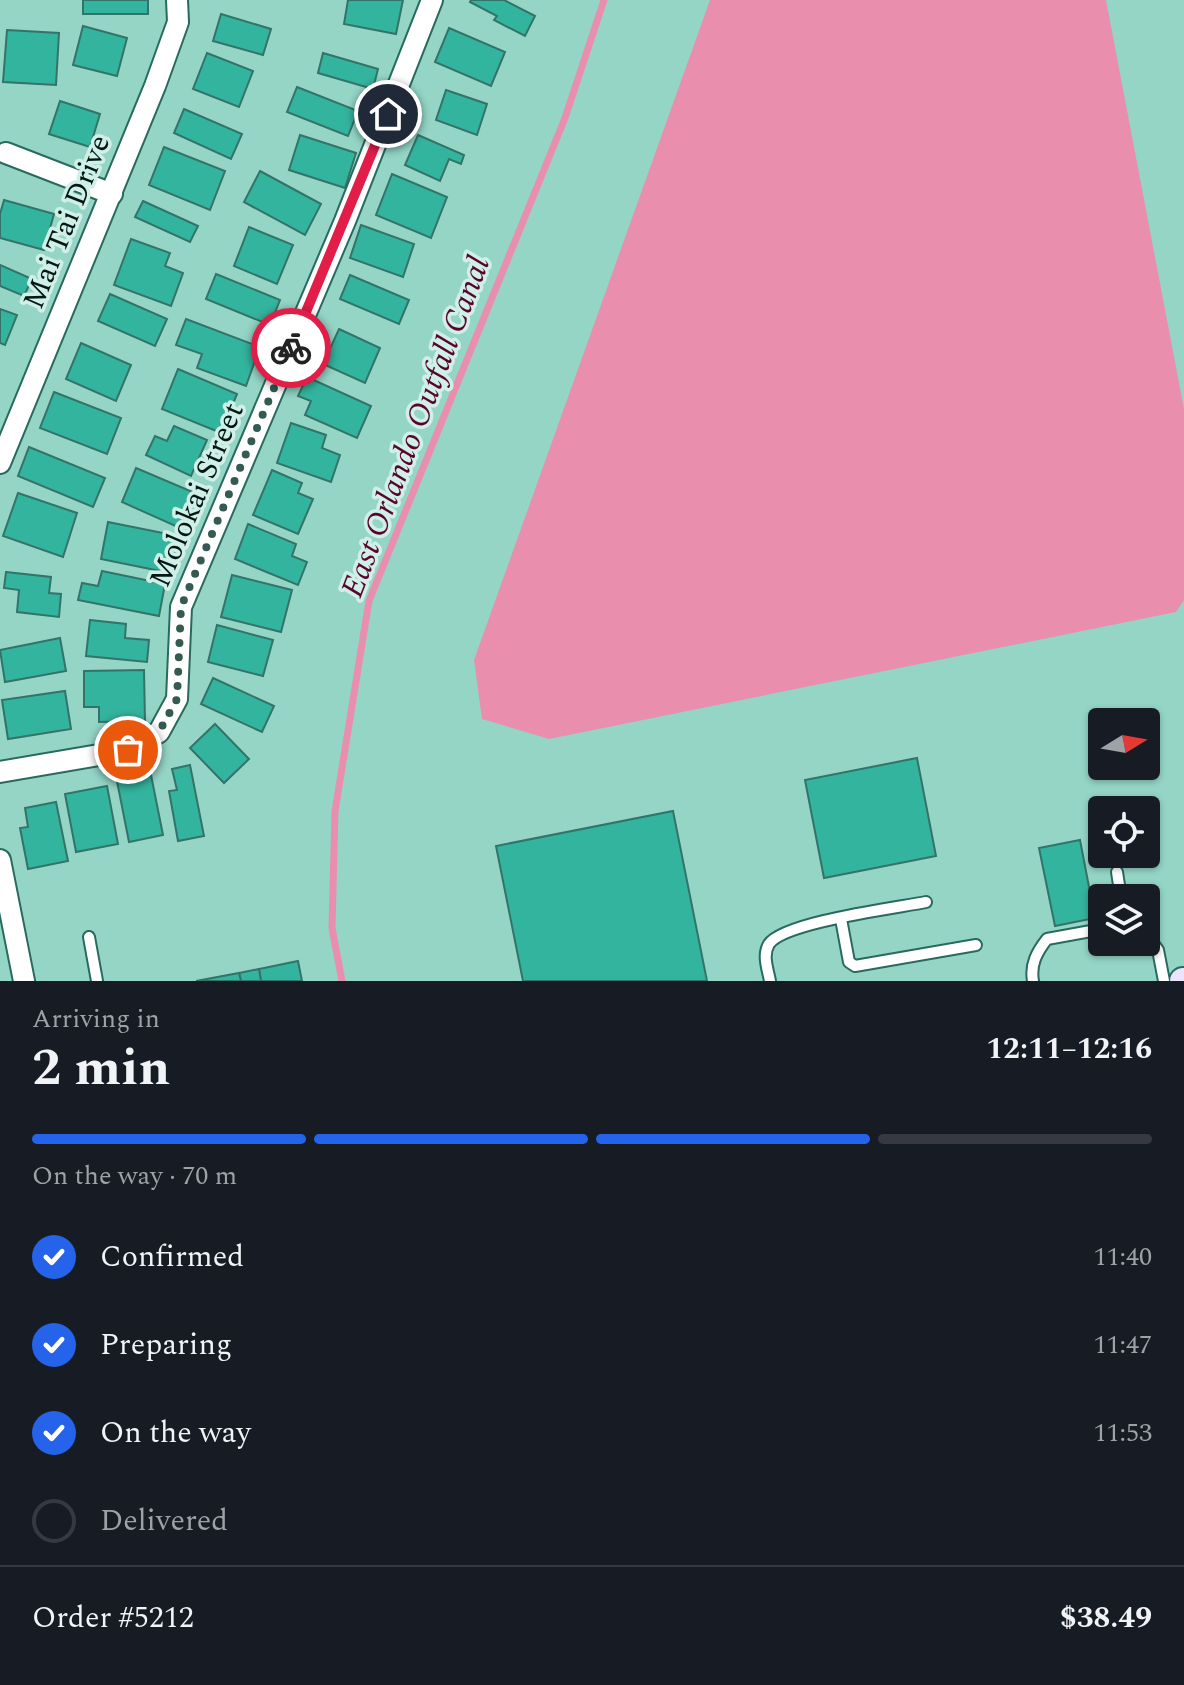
<!DOCTYPE html>
<meta charset="utf-8">
<style>
:root{--surface:#171b24;--page:#20242c;--text:#f1f3f6;--muted:#9ea1a6;--line:#363941;--accent:#2563eb}
body{margin:0;font-family:Spectral,serif;background:var(--page);color:var(--text);height:100vh;display:flex;flex-direction:column;font-size:30px;white-space:nowrap}
*{box-sizing:border-box;margin:0}
p{font-size:26px;color:var(--muted)}
.icon{flex:none;width:44px;height:44px;fill:none;stroke:currentColor;stroke-width:2;stroke-linecap:round;stroke-linejoin:round}
.map{position:relative;height:981px;overflow:hidden}
.sheet{display:flex;flex-direction:column;background:var(--surface);flex:1}
.sheet>*{flex:none}
.needle{width:52px;rotate:79deg}
.tools{position:absolute;left:1088px;top:708px;display:grid;gap:16px}
.tools a{display:grid;place-items:center;width:72px;height:72px;border-radius:8px;background:var(--surface);box-shadow:0 2px 6px #0004;font-size:40px}
.pin{position:absolute;display:grid;place-items:center;width:68px;height:68px;color:#fff;margin:-34px;border:4px solid #fff;border-radius:50%;box-shadow:0 2px 8px #0007}
.courier{position:absolute;display:grid;place-items:center;width:80px;height:80px;margin:-40px;border:6px solid #e11d48;border-radius:50%;background:#fff;color:#222;box-shadow:0 2px 10px #0007}
.headline em{font-style:normal;font-weight:700}
.headline div{display:flex;flex-direction:column-reverse}
.headline{display:flex;align-items:center;justify-content:space-between;height:136px;padding:0 32px}
h1{font-size:52px;font-weight:700;line-height:60px}
.bar{display:grid;grid-template-columns:repeat(4,1fr);gap:12px 8px;align-content:center;height:96px;padding:0 32px}
.bar i{height:10px;border-radius:6px;background:var(--line)}
.bar .selected{background:var(--accent)}
.bar p{grid-column:span 4}
.line{display:flex;align-items:center;gap:20px;padding:0 32px;border-top:2px solid var(--line)}
.line div{flex:1}
ol{padding:0 32px;list-style:none}
li{display:flex;align-items:center;gap:24px;height:88px}
li p{margin-inline-start:auto}
li .icon{padding:8px;border-radius:50%;background:var(--accent);color:#fff;stroke-width:4}
li:last-child{color:var(--muted)}
li i{width:44px;height:44px;border:4px solid var(--line);border-radius:50%}
.map>svg:first-child{display:block}
</style>
<div class="map">
<svg width="1184" height="981" viewBox="0 0 1184 981">
<rect width="100%" height="100%" fill="#94d5c6"/>
<!-- water -->
<polygon fill="#e98fad" points="710,0 1106,0 1184,409 1184,600 1176,612 549,739 482,719 474,660"/>
<g fill="none" stroke-linecap="round" stroke-linejoin="round">
<!-- stream -->
<polyline stroke="#e98fad" stroke-width="7" points="342,981 332,928 335,811 369,601 565,118 604,0"/>
</g>
<!-- building -->
<g fill="#33b49e" stroke="#347468" stroke-width="2">
<rect x="83" y="0" width="65" height="14"/>
<polygon points="348,0 403,0 396,34 344,24"/>
<polygon points="471,0 504,0 535,16 525,36 494,20 497,16 470,2"/>
<polygon points="221,14 271,29 263,55 213,41"/>
<polygon points="83,26 127,38 117,76 73,65"/>
<polygon points="449,28 505,52 491,86 435,62"/>
<polygon points="7,30 59,33 56,85 3,82"/>
<polygon points="207,53 253,71 239,107 193,89"/>
<polygon points="323,53 378,69 373,89 318,73"/>
<polygon points="297,87 358,111 348,136 287,112"/>
<polygon points="446,90 487,104 477,135 436,120"/>
<polygon points="60,101 100,114 90,147 49,134"/>
<polygon points="184,109 242,134 231,159 174,133"/>
<polygon points="300,135 356,153 345,188 289,170"/>
<polygon points="418,135 464,155 461,164 449,159 440,181 405,165"/>
<polygon points="164,147 225,171 210,210 149,185"/>
<polygon points="260,171 321,204 305,235 244,202"/>
<polygon points="392,174 447,197 431,238 376,215"/>
<polygon points="4,200 54,214 44,250 0,238 0,214"/>
<polygon points="143,201 198,226 190,242 135,217"/>
<polygon points="361,225 414,244 403,277 350,258"/>
<polygon points="249,227 293,245 277,284 234,266"/>
<polygon points="131,239 170,253 165,266 183,273 171,306 114,285"/>
<polygon points="0,265 32,279 24,296 0,286"/>
<polygon points="216,274 280,300 270,325 206,299"/>
<polygon points="350,275 409,300 399,324 340,299"/>
<polygon points="110,294 167,319 155,346 98,321"/>
<polygon points="0,309 17,315 5,345 0,343"/>
<polygon points="186,319 260,347 246,386 197,368 202,354 176,345"/>
<polygon points="339,329 380,348 365,383 323,364"/>
<polygon points="81,343 131,365 116,401 66,379"/>
<polygon points="178,369 237,394 221,433 162,409"/>
<polygon points="307,377 371,406 357,438 305,415 311,401 298,396"/>
<polygon points="54,392 121,418 107,454 40,428"/>
<polygon points="291,423 326,435 322,448 340,455 331,482 277,463"/>
<polygon points="174,426 207,440 191,476 146,455 155,436 167,441"/>
<polygon points="29,447 105,478 93,507 18,476"/>
<polygon points="136,468 195,493 180,528 122,502"/>
<polygon points="272,470 302,483 298,493 313,499 298,534 253,515"/>
<polygon points="18,493 77,513 63,557 3,536"/>
<polygon points="108,522 178,536 170,573 101,559"/>
<polygon points="248,524 296,544 292,556 307,562 298,585 235,559"/>
<polygon points="102,571 165,584 159,616 78,600 82,583 98,586"/>
<polygon points="6,572 51,577 49,593 61,594 59,617 17,612 19,590 4,588"/>
<polygon points="232,575 292,590 281,632 221,617"/>
<polygon points="90,620 126,624 125,638 149,640 147,662 86,656"/>
<polygon points="217,625 273,640 263,676 208,662"/>
<polygon points="60,638 66,671 5,682 0,650"/>
<polygon points="144,670 145,721 99,722 99,707 84,707 84,671"/>
<polygon points="213,678 274,706 262,732 201,704"/>
<polygon points="65,691 71,729 8,739 2,700"/>
<polygon points="215,724 249,759 224,783 190,748"/>
<polygon points="917,758 936,856 824,878 805,780"/>
<polygon points="148,760 163,835 129,842 114,766"/>
<polygon points="190,765 204,836 178,841 169,791 177,790 172,769"/>
<polygon points="107,786 118,844 76,852 65,794"/>
<polygon points="56,802 68,861 28,869 20,828 28,827 25,808"/>
<polygon points="673,811 707,981 523,981 496,846"/>
<polygon points="1080,840 1095,918 1055,926 1039,848"/>
<polygon points="298,961 302,981 261,981 259,969"/>
<polygon points="259,969 261,981 241,981 239,973"/>
<polygon points="239,973 241,981 196,981"/>
</g>
<g fill="none" stroke-linecap="round" stroke-linejoin="round">
<defs>
<g id="service">
<polyline points="1117,872 1121,898"/>
<polyline points="841,919 849,962 855,966 976,945"/>
<polyline points="1146,934 1158,950 1164,981"/>
<polyline points="89,937 97,981"/>
<path d="M 770,981 C 768,970 762,955 769,944 C 784,922 896,908 926,902"/>
<path d="M 1033,981 C 1030,964 1037,952 1047,939 L 1102,929"/>
</g>
<g id="minor">
<polyline points="6,153 112,194"/>
<polyline points="0,463 155,86 178,22 177,0"/>
<polyline points="0,772 128,750 159,732 177,699 181,607 345,221 432,0"/>
<polyline points="0,860 24,981"/>
</g>
<polyline id="secondary" points="1183,981 1184,981"/>
</defs>
<!-- service casing -->
<use href="#service" stroke="#286a5d" stroke-width="14"/>
<!-- minor casing -->
<use href="#minor" stroke="#286a5d" stroke-width="24"/>
<!-- secondary casing -->
<use href="#secondary" stroke="#286a5d" stroke-width="30"/>
<!-- service -->
<use href="#service" stroke="#fff" stroke-width="10"/>
<!-- minor -->
<use href="#minor" stroke="#fff" stroke-width="20"/>
<!-- secondary -->
<use href="#secondary" stroke="#ece3fc" stroke-width="26"/>
</g>
<g fill="none" stroke-linecap="round" stroke-linejoin="round">
<!-- done -->
<polyline stroke="#345a52" stroke-width="8" stroke-dasharray="0 14.4" points="128,750 159,732 177,699 181,607 291,348"/>
<!-- route -->
<polyline stroke="#e11d48" stroke-width="10" points="291,348 388,114"/>
</g>
<g text-anchor="middle" dominant-baseline="central" stroke-width="7" stroke-linejoin="round" paint-order="stroke">
<!-- street labels -->
<g font-size="30" fill="#001713" stroke="#cfefe7">
<text transform="translate(67 222) rotate(-68)">Mai Tai Drive</text>
<text transform="translate(197 495) rotate(-67)">Molokai Street</text>
</g>
<!-- water labels -->
<g font-size="32" font-style="italic" fill="#57052d" stroke="#cfefe7">
<text transform="translate(416 427) rotate(-69)">East Orlando Outfall Canal</text>
</g>
</g>
</svg>
<div class="tools">
<a><svg class="needle" viewBox="-14 -14 28 28"><path d="M0-13l5 13h-10z" fill="#e53935"/><path d="M0 13l5-13h-10z" fill="#9ea1a6"/></svg></a>
<a><svg class="icon" aria-label="locate" viewBox="0 0 24 24"><circle cx="12" cy="12" r="6"/><path d="M12 2v4M12 18v4M2 12h4M18 12h4"/></svg></a>
<a><svg class="icon" aria-label="layers" viewBox="0 0 24 24"><path d="M12 4l9 5-9 5-9-5zM3 14l9 5 9-5"/></svg></a>
</div>
<div class="pin" style="left:128px;top:750px;background:#ea580c"><svg class="icon" aria-label="bag" viewBox="0 0 24 24"><path d="M5 8h14l-1 12H6zM9 8a3 3 0 0 1 6 0"/></svg></div>
<div class="pin" style="left:388px;top:114px;background:#1f2937"><svg class="icon" aria-label="home" viewBox="0 0 24 24"><path d="M3 11l9-7 9 7M6 9v11h12V9"/></svg></div>
<div class="courier" style="left:291px;top:348px"><svg class="icon" aria-label="bike" viewBox="0 0 24 24"><circle cx="6" cy="16" r="4"/><circle cx="18" cy="16" r="4"/><path d="M6 16l4-8h5l3 8M10 8l3 8H6M13 5h3"/></svg></div>
</div>
<section class="sheet">
<div class="headline"><div><h1>2 min</h1><p>Arriving in</p></div><em>12:11–12:16</em></div>
<div class="bar"><i class="selected"></i><i class="selected"></i><i class="selected"></i><i></i><p>On the way · 70 m</p></div>
<ol>
<li><svg class="icon" aria-label="check" viewBox="0 0 24 24"><path d="M5 12l5 5 9-10"/></svg>Confirmed<p>11:40</p></li>
<li><svg class="icon" aria-label="check" viewBox="0 0 24 24"><path d="M5 12l5 5 9-10"/></svg>Preparing<p>11:47</p></li>
<li><svg class="icon" aria-label="check" viewBox="0 0 24 24"><path d="M5 12l5 5 9-10"/></svg>On the way<p>11:53</p></li>
<li><i></i>Delivered</li>
</ol>
<div class="line" style="height:104px"><div>Order #5212</div><b>$38.49</b></div>
</section>
